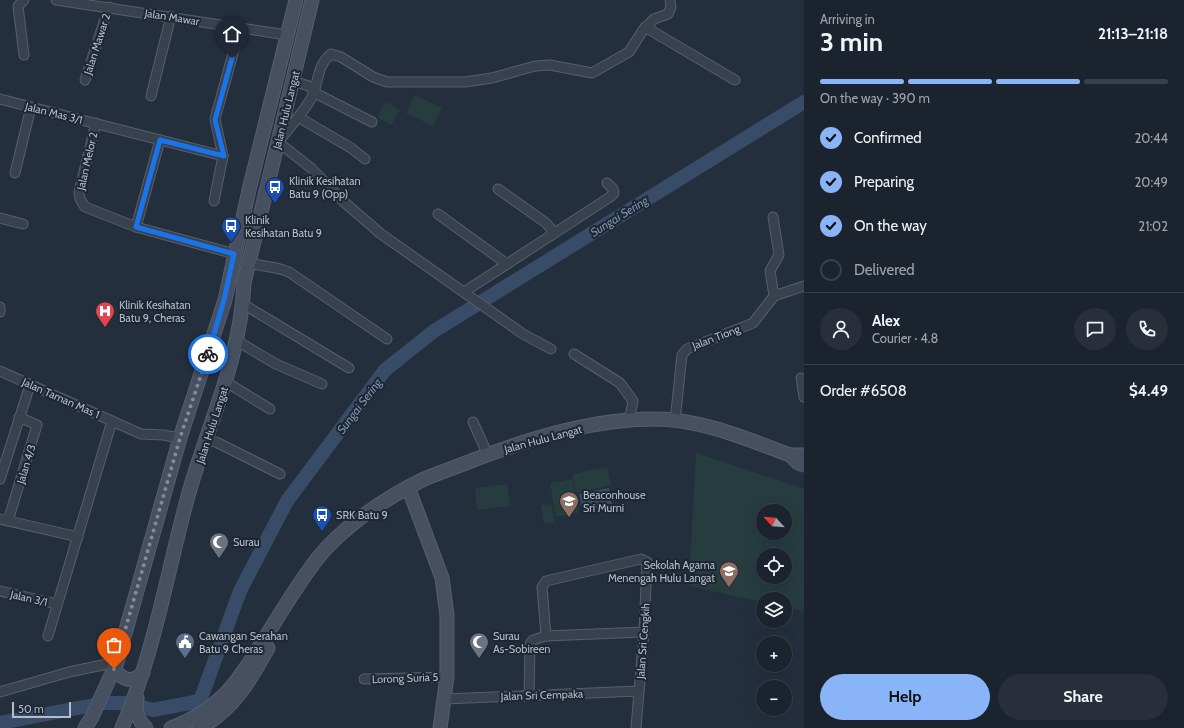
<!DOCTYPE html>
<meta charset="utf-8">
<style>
:root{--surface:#1b232e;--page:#282f3a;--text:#f1f3f6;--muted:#a0a4aa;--line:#39404a;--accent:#8ab4f8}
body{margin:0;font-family:Cabin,sans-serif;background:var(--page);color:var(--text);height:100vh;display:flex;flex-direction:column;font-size:15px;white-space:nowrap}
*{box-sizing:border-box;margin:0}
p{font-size:13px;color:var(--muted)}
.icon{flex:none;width:22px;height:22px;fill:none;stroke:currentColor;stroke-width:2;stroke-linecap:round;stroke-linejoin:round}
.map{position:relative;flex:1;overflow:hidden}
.side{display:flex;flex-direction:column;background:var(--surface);width:380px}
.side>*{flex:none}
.needle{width:26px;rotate:296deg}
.fabs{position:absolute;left:756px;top:504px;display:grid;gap:8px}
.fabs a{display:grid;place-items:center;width:36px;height:36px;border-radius:50%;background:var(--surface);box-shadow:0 4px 16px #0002,0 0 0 1px var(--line);font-size:20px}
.scale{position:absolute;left:12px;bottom:10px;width:59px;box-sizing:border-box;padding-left:4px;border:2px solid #b4bcc9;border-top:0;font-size:11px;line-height:14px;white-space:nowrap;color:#b4bcc9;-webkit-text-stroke:3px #1d2633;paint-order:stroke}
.pin{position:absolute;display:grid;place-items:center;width:34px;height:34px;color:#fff;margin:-41px -17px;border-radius:50% 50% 50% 0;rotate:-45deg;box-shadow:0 0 4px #0007}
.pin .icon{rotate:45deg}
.courier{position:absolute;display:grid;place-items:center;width:40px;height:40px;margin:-20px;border:3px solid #1a73e8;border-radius:50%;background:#fff;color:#222;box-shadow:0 1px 5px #0007}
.summary em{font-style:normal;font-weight:800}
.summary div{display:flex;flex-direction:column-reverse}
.summary{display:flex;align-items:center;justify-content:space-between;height:68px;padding:0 16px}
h1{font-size:26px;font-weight:800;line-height:30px}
.bar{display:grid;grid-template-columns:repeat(4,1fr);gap:6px 4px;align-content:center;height:48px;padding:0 16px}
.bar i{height:5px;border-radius:3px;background:var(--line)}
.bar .current{background:var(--accent)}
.bar p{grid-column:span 4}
.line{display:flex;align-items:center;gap:10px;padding:0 16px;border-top:1px solid var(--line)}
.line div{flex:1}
.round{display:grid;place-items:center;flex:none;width:42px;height:42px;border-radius:21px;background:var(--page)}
ol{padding:0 16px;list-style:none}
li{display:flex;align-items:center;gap:12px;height:44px}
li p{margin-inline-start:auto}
li .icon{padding:4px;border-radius:50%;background:var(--accent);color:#111;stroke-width:4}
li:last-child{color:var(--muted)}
li i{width:22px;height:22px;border:2px solid var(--line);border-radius:50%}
.cta{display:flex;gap:8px;margin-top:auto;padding:8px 16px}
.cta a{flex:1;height:46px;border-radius:24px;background:var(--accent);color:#111;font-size:16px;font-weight:800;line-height:46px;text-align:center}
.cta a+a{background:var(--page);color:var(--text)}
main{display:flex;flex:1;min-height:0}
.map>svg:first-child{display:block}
</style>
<main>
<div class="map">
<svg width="804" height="728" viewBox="0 0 804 728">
<rect width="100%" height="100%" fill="#242f3e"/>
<!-- green -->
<g fill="#263c3f" fill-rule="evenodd">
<polygon points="415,95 442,108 433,126 406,113"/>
<polygon points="386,102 400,110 391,125 377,117"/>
<path d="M 696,453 L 804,489 L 804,612 L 785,607 L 785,599 L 763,599 L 763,602 L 689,586 ZM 763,511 L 785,511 L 785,533 L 763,533 ZM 763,555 L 785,555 L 785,577 L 763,577 Z"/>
<polygon points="607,467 611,485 576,493 572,474"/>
<polygon points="572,479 579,512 556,517 550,483"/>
<polygon points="507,484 510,506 477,510 475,488"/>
<polygon points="552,504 554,522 544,524 541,505"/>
</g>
<!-- water -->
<polygon fill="#394c67" points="609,488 612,506 583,511 579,494"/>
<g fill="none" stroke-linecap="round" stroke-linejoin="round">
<!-- river -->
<polyline stroke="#394c67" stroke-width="14" points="0,723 104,703 127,703 153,710 200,701 240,591 287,501 385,370 434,331 804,102"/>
<defs>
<g id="street">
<polyline points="24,0 18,6 24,55"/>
<polyline points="56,0 287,35"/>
<polyline points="645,27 735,80"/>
<polyline points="85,80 109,7"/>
<polyline points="293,81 315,88"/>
<polyline points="313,92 372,122"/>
<polyline points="151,96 171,16"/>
<polyline points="0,99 223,156"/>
<polyline points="298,117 351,148 365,159"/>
<polyline points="96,123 79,192 80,199 85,207 136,227 235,254"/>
<polyline points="15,173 31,107"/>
<polyline points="498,189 546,223 551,229 552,235"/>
<polyline points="214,201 223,156 215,119 240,28"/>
<polyline points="438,214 507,264"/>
<polyline points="773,217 779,255 770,271 774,296"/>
<polyline points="0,218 23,224"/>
<polyline points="136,227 160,140"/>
<path d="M 249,263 C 263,267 276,266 289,272 L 387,339"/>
<polyline points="464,292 610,197 614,193 613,189 607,183"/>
<polyline points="243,304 349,368"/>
<polyline points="0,307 0,312"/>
<polyline points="237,341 276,364 322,384"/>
<path d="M 551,349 L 523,334 L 381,234 L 344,202 L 311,168 L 278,142 C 289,128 303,113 312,97 C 319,81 317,65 331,54 L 341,57 L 373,77 L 387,82 L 465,82 L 492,78 L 535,66 L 550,65 L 592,73 L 629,52 L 643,30 L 654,19 L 668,14 L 671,7 L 670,0"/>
<polyline points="574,354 620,383 633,401 629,421"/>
<polyline points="0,371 141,434 163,435 180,438"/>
<polyline points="801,378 804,397"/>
<polyline points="226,382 270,409"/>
<polyline points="675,421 682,355 687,349 753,323 774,296 804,286"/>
<polyline points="473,422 488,455"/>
<polyline points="207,440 216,442 280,474"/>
<polyline points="0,479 30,385"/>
<polyline points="0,519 78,537"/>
<polyline points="8,521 37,425 19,417"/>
<polyline points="0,591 57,604"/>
<polyline points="48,636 112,421"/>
<polyline points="546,636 542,587 546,581 641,559 647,562 644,632 636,728"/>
<polyline points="364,679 447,677"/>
<polyline points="0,692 69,672 117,662"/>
<polyline points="529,695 530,644 533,640 546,636 644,632"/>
<polyline points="445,699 639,691"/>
</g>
<g id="secondary">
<polyline points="790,455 804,455"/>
<polyline points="408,487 442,578 447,615 447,677 440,728"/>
<path d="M 114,669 C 123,680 131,684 143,673"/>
<path d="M 137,698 C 135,711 137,719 146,728"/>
<polyline points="85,728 92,717 117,662 180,438 225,300 249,190 296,0"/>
<path d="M 122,728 C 154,654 167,573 188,496 C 208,424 241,358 244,283 L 312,0"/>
<path d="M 171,728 C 190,721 210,709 225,694 C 240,679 250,661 262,643 C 279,615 297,585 317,559 C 343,526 387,497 424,479 C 441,472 459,466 476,459 C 532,438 593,419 654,419 C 701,419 747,439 790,455 L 798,463 L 804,465"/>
<path d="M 199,728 C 233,711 251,679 268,648"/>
</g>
</defs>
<!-- street casing -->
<use href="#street" stroke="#565f6c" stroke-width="11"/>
<!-- secondary casing -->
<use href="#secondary" stroke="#565f6c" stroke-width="15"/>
<!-- street -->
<use href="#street" stroke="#38414e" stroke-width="9"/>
<!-- secondary -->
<use href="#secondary" stroke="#465061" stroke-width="13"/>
</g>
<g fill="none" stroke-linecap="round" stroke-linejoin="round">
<!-- done -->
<polyline stroke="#828b98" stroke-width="4" stroke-dasharray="0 7.2" points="114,669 180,438 208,354"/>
<!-- route -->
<polyline stroke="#1a73e8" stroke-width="5" points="208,354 224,300 234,254 136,227 160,140 224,156 215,120 232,58"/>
</g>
<!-- icons -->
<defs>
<symbol id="bus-pin" viewBox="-11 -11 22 30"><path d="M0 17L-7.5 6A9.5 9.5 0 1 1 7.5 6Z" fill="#1a4fb4" stroke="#1d2633"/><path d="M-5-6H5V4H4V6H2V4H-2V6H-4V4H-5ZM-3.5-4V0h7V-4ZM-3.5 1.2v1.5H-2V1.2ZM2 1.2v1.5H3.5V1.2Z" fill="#fff"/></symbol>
<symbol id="hospital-pin" viewBox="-11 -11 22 30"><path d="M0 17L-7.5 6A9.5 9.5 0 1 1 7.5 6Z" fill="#e0444e" stroke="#1d2633"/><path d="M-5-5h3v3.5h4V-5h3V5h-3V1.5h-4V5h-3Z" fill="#fff"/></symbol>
<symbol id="school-pin" viewBox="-11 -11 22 30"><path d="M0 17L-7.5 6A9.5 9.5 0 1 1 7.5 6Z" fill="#8d6e63" stroke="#1d2633"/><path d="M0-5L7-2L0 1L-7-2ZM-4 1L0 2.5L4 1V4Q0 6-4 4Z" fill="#fff"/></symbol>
<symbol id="mosque-pin" viewBox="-11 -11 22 30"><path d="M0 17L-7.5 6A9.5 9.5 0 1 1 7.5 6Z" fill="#6b7280" stroke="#1d2633"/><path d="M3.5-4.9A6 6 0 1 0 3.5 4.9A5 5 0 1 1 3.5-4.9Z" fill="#fff"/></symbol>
<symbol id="civic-pin" viewBox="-11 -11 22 30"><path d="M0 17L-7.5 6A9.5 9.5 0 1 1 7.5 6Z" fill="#5c6f8a" stroke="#1d2633"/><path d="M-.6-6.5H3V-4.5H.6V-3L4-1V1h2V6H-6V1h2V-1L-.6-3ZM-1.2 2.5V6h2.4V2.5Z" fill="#fff"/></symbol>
</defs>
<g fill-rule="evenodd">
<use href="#bus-pin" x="264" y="176" width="22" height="30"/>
<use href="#bus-pin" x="220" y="215" width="22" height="30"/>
<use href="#hospital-pin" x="94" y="300" width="22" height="30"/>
<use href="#school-pin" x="558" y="490" width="22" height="30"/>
<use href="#bus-pin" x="311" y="504" width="22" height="30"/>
<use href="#mosque-pin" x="208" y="531" width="22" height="30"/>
<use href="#school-pin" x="718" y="560" width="22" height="30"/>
<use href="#civic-pin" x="174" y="631" width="22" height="30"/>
<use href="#mosque-pin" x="468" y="631" width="22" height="30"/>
</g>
<g text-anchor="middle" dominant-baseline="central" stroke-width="4" stroke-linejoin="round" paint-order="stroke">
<!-- street labels -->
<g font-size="11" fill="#b4bcc9" stroke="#1d2633">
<text transform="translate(172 17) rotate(9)">Jalan Mawar</text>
<text transform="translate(97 44) rotate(-72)">Jalan Mawar 2</text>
<text transform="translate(286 110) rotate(-76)">Jalan Hulu Langat</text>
<text transform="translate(54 113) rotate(14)">Jalan Mas 3/1</text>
<text transform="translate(87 161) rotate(-77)">Jalan Melor 2</text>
<text transform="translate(716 337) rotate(-21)">Jalan Tiong</text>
<text transform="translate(61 398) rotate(24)">Jalan Taman Mas 1</text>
<text transform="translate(212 425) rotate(-72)">Jalan Hulu Langat</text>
<text transform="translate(543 439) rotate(-15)">Jalan Hulu Langat</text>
<text transform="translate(26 464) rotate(-73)">Jalan 4/3</text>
<text transform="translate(29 598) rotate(13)">Jalan 3/1</text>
<text transform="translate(643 641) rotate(-86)">Jalan Sri Cengkih</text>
<text transform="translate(405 678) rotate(-2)">Lorong Suria 5</text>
<text transform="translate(542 695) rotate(-2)">Jalan Sri Cempaka</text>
</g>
<!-- poi labels -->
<g font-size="11" fill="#b4bcc9" stroke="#1d2633" text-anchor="start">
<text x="289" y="181">Klinik Kesihatan<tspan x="289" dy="13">Batu 9 (Opp)</tspan></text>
<text x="245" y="220">Klinik<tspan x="245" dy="13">Kesihatan Batu 9</tspan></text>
<text x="119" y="305">Klinik Kesihatan<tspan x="119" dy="13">Batu 9, Cheras</tspan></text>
<text x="583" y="495">Beaconhouse<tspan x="583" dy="13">Sri Murni</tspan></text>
<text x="336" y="515">SRK Batu 9</text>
<text x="233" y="542">Surau</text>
<text x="715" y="565" text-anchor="end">Sekolah Agama<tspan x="715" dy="13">Menengah Hulu Langat</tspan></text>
<text x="199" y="636">Cawangan Serahan<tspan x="199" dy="13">Batu 9 Cheras</tspan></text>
<text x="493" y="636">Surau<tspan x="493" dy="13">As-Sobireen</tspan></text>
</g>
<!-- water labels -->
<g font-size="12" font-style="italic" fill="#7c92b1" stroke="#1d2633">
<text transform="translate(619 216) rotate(-32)">Sungai Sering</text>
<text transform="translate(359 406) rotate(-53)">Sungai Sering</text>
</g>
</g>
</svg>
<div class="fabs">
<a><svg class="needle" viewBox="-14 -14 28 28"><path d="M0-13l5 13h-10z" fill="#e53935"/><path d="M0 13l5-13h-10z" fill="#a0a4aa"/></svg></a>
<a><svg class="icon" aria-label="locate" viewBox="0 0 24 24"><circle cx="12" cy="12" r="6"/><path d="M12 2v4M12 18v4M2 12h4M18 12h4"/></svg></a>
<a><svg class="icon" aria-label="layers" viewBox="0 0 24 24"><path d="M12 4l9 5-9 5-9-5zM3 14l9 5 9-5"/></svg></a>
<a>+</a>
<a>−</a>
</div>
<div class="scale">50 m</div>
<div class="pin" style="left:114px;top:669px;background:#ea580c"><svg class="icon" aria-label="bag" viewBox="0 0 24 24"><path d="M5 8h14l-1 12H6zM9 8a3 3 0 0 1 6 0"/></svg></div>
<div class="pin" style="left:232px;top:58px;background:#1f2937"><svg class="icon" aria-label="home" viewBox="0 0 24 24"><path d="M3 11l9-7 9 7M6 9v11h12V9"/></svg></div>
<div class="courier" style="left:208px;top:354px"><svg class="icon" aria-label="bike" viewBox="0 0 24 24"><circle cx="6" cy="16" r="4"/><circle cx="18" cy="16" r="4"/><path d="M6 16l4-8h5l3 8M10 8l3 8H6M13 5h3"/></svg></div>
</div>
<section class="side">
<div class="summary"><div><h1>3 min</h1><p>Arriving in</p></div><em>21:13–21:18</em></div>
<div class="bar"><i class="current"></i><i class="current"></i><i class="current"></i><i></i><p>On the way · 390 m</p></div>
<ol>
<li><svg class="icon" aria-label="check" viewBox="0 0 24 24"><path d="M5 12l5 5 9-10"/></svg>Confirmed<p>20:44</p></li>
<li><svg class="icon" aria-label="check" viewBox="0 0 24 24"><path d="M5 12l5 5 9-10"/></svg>Preparing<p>20:49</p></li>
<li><svg class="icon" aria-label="check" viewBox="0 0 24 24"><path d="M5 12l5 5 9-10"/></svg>On the way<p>21:02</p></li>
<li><i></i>Delivered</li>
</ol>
<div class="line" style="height:72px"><a class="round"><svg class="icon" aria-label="person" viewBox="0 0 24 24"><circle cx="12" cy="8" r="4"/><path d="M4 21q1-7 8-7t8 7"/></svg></a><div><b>Alex</b><p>Courier · 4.8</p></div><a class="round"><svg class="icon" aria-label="chat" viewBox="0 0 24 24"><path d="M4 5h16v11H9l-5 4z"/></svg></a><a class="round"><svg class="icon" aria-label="phone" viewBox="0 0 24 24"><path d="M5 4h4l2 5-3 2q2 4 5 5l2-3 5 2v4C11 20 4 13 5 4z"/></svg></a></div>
<div class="line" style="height:52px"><div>Order #6508</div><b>$4.49</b></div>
<div class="cta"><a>Help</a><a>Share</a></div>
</section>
</main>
